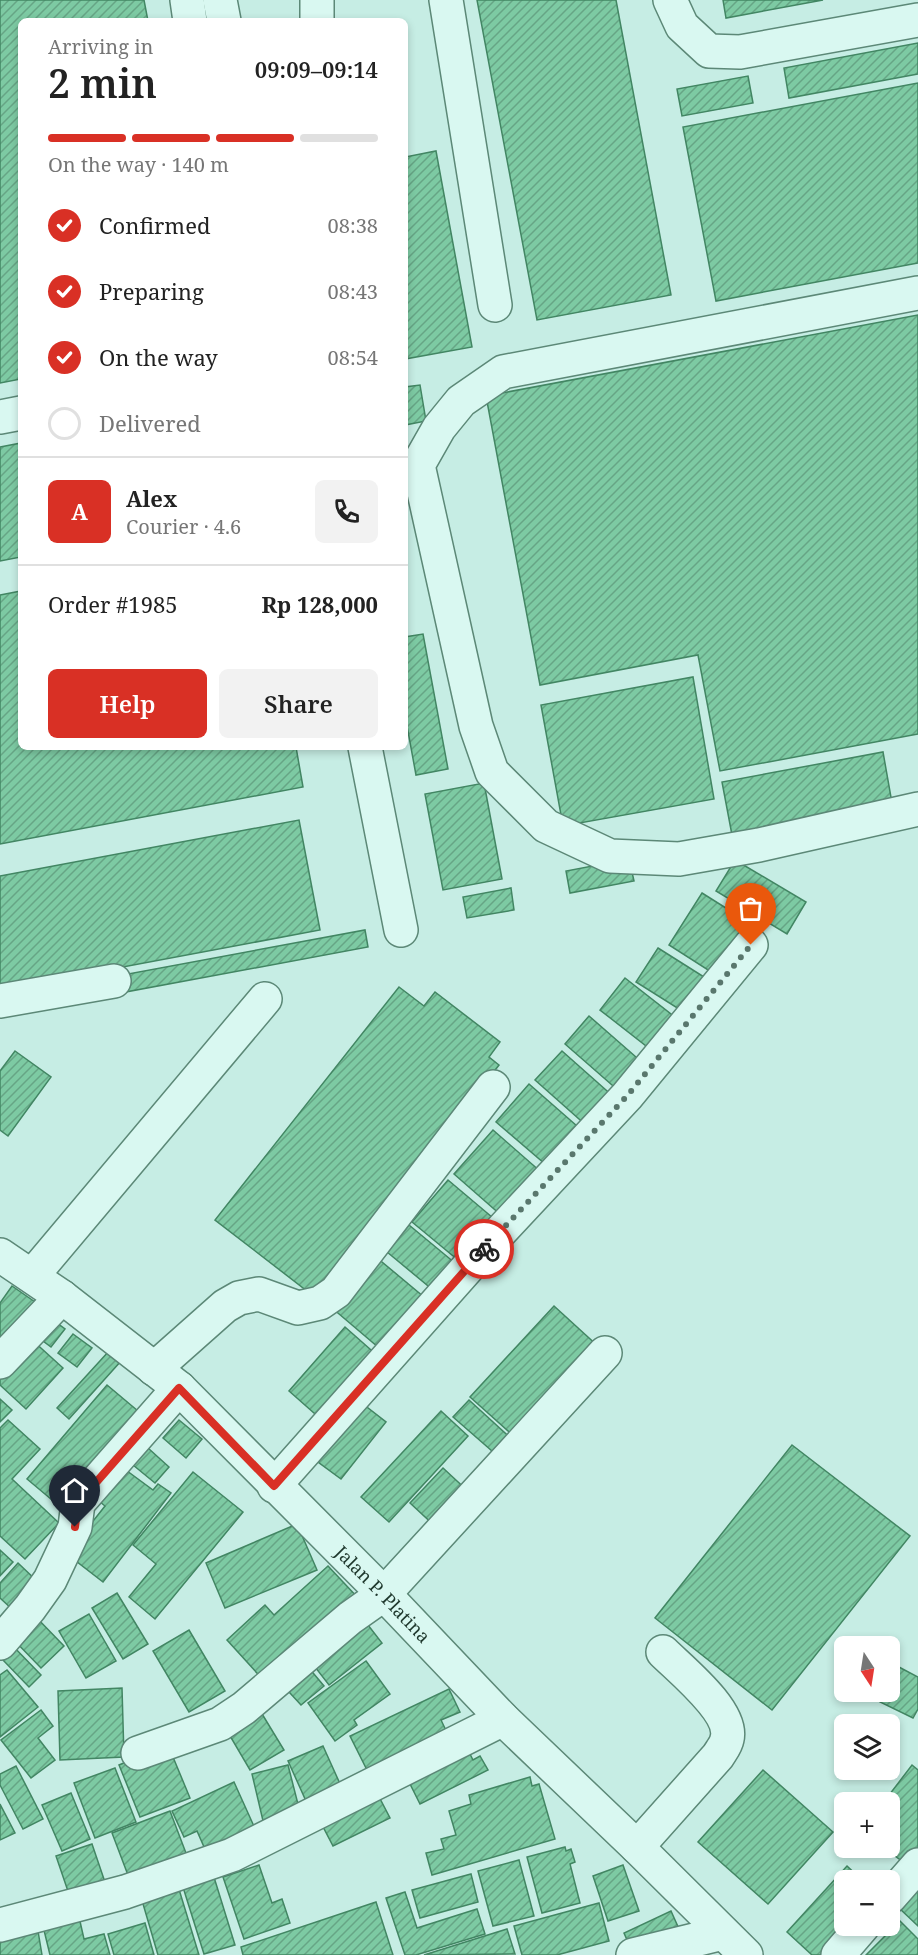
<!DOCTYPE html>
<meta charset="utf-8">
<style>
:root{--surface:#fff;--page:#f2f2f2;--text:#222;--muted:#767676;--line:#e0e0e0;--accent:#d93025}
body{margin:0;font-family:"Noto Serif",serif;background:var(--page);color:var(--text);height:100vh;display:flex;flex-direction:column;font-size:22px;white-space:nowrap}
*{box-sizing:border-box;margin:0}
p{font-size:20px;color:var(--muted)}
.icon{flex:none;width:33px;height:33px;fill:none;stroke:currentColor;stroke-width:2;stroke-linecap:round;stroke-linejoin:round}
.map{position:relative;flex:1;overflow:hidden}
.side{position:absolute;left:18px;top:18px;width:390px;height:732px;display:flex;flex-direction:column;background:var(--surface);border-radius:9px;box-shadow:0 3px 9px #0003}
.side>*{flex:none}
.needle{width:39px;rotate:168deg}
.tools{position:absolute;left:834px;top:1636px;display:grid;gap:12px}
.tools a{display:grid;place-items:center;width:66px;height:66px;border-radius:9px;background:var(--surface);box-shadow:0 3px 9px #0003;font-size:30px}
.pin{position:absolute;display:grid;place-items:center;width:51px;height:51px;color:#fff;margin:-62px -26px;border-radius:50% 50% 50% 0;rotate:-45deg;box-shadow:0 0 6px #0007}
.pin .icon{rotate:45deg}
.courier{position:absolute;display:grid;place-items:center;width:60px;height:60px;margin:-30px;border:4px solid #d93025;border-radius:50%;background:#fff;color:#222;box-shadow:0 2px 8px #0007}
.headline em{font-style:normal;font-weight:600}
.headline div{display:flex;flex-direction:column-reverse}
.headline{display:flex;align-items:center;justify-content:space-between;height:102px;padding:0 30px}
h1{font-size:39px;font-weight:600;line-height:45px}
.bar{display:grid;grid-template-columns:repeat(4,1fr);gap:9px 6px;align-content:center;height:72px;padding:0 30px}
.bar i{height:8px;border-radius:4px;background:var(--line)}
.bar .current{background:var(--accent)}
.bar p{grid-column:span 4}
.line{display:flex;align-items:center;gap:15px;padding:0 30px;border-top:2px solid var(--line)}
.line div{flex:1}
.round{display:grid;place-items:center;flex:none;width:63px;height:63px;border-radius:9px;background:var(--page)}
ol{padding:0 30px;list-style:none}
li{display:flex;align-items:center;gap:18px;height:66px}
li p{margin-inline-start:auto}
li .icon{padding:6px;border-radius:50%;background:var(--accent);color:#fff;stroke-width:4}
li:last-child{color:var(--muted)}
li i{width:33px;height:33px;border:3px solid var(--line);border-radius:50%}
.cta{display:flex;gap:12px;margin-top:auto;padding:12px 30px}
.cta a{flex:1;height:69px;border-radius:9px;background:var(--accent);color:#fff;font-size:24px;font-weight:600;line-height:69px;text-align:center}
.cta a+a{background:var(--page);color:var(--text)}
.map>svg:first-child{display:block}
</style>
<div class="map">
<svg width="918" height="1955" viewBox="0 0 918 1955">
<defs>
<pattern id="building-hatch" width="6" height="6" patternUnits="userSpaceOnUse" patternTransform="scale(1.5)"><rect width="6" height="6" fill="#7dcaa3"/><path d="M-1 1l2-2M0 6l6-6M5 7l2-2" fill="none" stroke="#66a585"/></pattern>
</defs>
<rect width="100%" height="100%" fill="#c6ede4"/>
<!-- building -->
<g fill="url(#building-hatch)" stroke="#428663" stroke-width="1.5">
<polygon points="0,0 144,0 148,21 21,21 21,379 0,383"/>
<polygon points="477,0 616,0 671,295 537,320"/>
<polygon points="723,0 823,0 726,18"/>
<polygon points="918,43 918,74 789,98 784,68"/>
<polygon points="748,76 753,103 682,116 677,89"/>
<polygon points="918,83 918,263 716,301 683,127"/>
<polygon points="436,151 472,347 405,359 405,157"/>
<polygon points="918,315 918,734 720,771 698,655 540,685 486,396"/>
<polygon points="420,385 426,421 405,425 405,387"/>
<polygon points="21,443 21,557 0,561 0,447"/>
<polygon points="21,591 21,747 296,747 303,787 0,844 0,595"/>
<polygon points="423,634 448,769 416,775 405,715 405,637"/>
<polygon points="693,677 714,799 563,826 541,705"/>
<polygon points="883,752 892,803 732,835 722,782"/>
<polygon points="484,783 502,879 443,890 425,794"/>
<polygon points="299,820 320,930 0,990 0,876"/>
<polygon points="629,859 634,881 570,893 566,871"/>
<polygon points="735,860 806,902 787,934 716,891"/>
<polygon points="511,888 514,910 467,918 463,897"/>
<polygon points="702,893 753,925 719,977 669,945"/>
<polygon points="365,930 368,947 120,993 117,976"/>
<polygon points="658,948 712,982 690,1016 636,982"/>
<polygon points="625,978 680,1021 655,1053 600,1010"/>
<polygon points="399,987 424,1006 435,992 500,1042 489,1057 499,1065 316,1298 215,1220"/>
<polygon points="589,1016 644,1064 620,1092 565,1044"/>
<polygon points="15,1051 51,1077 8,1136 0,1130 0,1071"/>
<polygon points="562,1051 615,1098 588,1127 535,1080"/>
<polygon points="529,1084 585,1133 552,1170 496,1122"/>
<polygon points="493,1130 541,1172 502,1216 454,1174"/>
<polygon points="448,1180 499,1223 464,1265 412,1222"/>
<polygon points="409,1225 461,1268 439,1295 387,1252"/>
<polygon points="376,1257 430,1302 385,1353 332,1308"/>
<polygon points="12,1286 38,1304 0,1343 0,1303"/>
<polygon points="554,1306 600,1348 517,1439 470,1397"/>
<polygon points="49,1317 65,1329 51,1347 35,1335"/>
<polygon points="345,1327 379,1357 323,1421 289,1391"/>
<polygon points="73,1334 92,1348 77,1367 58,1353"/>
<polygon points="31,1339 63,1368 26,1409 0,1385 0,1374"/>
<polygon points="109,1351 121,1361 69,1419 57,1408"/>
<polygon points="107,1385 144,1416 64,1510 27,1479"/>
<polygon points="0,1399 12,1410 0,1422"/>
<polygon points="469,1400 515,1442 500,1458 453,1417"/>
<polygon points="363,1404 386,1422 341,1479 318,1462"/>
<polygon points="441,1411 468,1436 389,1522 361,1497"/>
<polygon points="8,1420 40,1449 12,1479 59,1523 25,1559 0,1536 0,1428"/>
<polygon points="179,1420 202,1439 186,1458 163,1438"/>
<polygon points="792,1445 910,1536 772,1710 655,1618"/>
<polygon points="148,1448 169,1467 155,1483 133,1465"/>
<polygon points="119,1465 153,1490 158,1484 171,1493 103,1582 67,1554 105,1506 94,1497"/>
<polygon points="443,1468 471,1494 438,1529 410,1503"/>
<polygon points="193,1472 243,1512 155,1619 129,1597 156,1564 133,1545"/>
<polygon points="297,1524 317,1570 225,1608 206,1563"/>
<polygon points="0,1550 13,1562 0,1576"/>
<polygon points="18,1563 39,1583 13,1610 0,1598 0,1583"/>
<polygon points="328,1566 359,1599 266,1683 227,1640 265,1605 274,1615"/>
<polygon points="117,1593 148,1644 123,1659 92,1608"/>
<polygon points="89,1614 116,1661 86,1678 59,1631"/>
<polygon points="34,1615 64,1646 41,1668 11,1637"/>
<polygon points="361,1616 382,1643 329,1685 308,1658"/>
<polygon points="189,1630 225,1691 189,1712 153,1651"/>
<polygon points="10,1643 41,1675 29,1687 0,1657"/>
<polygon points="303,1661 324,1686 301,1705 279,1681"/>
<polygon points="366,1661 390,1694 354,1720 357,1725 335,1741 308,1703"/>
<polygon points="897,1666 918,1677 918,1709 913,1718 880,1702 885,1692 890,1692 890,1682"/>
<polygon points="7,1670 38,1707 0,1737 0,1675"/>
<polygon points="122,1688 124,1757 60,1760 58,1691"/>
<polygon points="449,1689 460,1712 441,1720 450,1739 371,1778 350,1736"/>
<polygon points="256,1704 284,1750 250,1770 223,1724"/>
<polygon points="41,1710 53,1726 38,1738 55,1760 31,1778 1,1740"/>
<polygon points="465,1744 473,1760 480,1756 488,1770 420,1804 405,1774"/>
<polygon points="168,1745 190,1798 140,1817 119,1765"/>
<polygon points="323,1746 341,1786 306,1801 288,1761"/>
<polygon points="288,1765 301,1816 264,1825 252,1774"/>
<polygon points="912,1765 918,1770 918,1850 906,1864 884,1848 890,1848 890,1803 883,1803"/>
<polygon points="16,1766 43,1819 23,1829 0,1785 0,1774"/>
<polygon points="115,1768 136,1822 95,1838 74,1783"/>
<polygon points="763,1770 833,1832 768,1904 698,1842"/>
<polygon points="530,1777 532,1786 539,1784 555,1839 432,1875 426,1853 444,1849 441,1839 456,1835 449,1811 471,1804 469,1795"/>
<polygon points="234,1782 257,1833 208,1856 197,1831 184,1837 172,1811"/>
<polygon points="376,1791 390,1818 333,1846 319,1819"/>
<polygon points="71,1793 90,1839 62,1851 42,1805"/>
<polygon points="0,1804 15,1833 0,1840"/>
<polygon points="170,1811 189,1861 131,1883 112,1833"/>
<polygon points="92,1844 107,1888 71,1900 56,1856"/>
<polygon points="565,1847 566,1851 571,1849 575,1862 570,1864 580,1903 542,1913 527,1857"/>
<polygon points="519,1860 534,1916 493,1926 478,1871"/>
<polygon points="259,1865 272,1903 282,1899 290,1923 244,1939 223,1877"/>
<polygon points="623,1865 639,1911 608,1921 593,1876"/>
<polygon points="847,1866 863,1881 844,1881 844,1926 825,1955 812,1955 787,1932"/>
<polygon points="213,1874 235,1945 204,1954 182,1884"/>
<polygon points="471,1874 478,1902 420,1918 412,1890"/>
<polygon points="178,1886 199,1955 158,1955 141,1897"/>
<polygon points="918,1888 918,1926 899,1908"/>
<polygon points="405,1892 417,1928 477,1909 485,1934 416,1955 405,1955 386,1898"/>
<polygon points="376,1902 393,1955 243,1955 241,1947"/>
<polygon points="599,1903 609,1941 557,1955 522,1955 514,1926"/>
<polygon points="671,1911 679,1929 632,1951 624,1933"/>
<polygon points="79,1917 84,1939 104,1934 110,1955 50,1955 43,1926"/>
<polygon points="900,1921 918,1939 918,1955 866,1955"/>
<polygon points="145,1923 154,1955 114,1955 108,1934"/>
<polygon points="507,1929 515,1954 424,1955"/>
<polygon points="38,1931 42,1955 0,1955 0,1937"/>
</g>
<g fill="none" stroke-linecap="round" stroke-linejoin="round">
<defs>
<g id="minor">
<polyline points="187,0 190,21"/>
<polyline points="220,0 224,21"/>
<polyline points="446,0 495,305"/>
<polyline points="670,0 682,26 709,51 740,52 918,20"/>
<polyline points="317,21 317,0"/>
<polyline points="918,293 503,372 461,401 439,428 418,465 476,726 492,772 546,826 610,856 679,859 759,845 918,809"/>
<polyline points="0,417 21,413"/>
<polyline points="365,747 401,930"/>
<polyline points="0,1001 114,981"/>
<path id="s1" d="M 0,1255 L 62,1297 L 179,1388 L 384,1594 L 503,1719 L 637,1847 L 746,1955"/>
<polyline points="32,1276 265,999"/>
<polyline points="0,1362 62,1297"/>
<polyline points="154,1369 225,1306 239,1298 259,1294 298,1308 320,1303 336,1292 493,1087"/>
<polyline points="274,1486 486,1247 627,1096 751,945"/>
<polyline points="0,1643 30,1608 50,1580 75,1527 78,1503 179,1388"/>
<polyline points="138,1753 220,1724 244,1708 350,1618 384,1594 605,1353"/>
<path d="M 637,1847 L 718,1756 C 721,1751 726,1745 727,1739 C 734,1712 681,1670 663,1652"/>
<polyline points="890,1897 918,1865"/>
<polyline points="0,1925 125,1892 232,1855 503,1719"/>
<polyline points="633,1955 723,1933"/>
<polyline points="838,1955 863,1926"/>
</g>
</defs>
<!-- minor casing -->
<use href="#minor" stroke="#5c8877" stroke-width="36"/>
<!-- minor -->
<use href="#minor" stroke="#d9f8f1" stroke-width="33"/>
</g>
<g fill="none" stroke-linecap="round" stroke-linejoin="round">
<!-- done -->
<polyline stroke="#59776d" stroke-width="6" stroke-dasharray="0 10.8" points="484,1249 627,1096 751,945"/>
<!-- route -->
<polyline stroke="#d93025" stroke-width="8" points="75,1527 78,1503 179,1388 274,1486 484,1249"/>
</g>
<g text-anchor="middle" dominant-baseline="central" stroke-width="4.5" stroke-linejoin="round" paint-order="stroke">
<!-- street labels -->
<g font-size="18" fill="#1f382d" stroke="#d5f5ee">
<text stroke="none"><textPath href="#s1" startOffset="513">Jalan P. Platina</textPath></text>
</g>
</g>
</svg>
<div class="tools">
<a><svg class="needle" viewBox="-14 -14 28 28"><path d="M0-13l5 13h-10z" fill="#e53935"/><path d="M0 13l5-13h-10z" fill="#767676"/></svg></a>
<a><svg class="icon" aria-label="layers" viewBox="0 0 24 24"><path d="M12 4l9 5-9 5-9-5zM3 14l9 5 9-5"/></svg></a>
<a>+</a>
<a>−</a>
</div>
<div class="pin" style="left:751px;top:945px;background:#ea580c"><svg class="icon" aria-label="bag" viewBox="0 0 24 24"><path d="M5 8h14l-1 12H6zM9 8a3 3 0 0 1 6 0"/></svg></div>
<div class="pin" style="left:75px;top:1527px;background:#1f2937"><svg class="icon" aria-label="home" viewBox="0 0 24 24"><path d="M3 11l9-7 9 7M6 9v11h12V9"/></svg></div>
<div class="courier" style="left:484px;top:1249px"><svg class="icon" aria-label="bike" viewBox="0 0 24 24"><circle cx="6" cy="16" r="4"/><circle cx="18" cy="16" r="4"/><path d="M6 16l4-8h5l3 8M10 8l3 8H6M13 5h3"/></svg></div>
<section class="side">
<div class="headline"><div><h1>2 min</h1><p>Arriving in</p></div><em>09:09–09:14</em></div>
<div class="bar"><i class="current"></i><i class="current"></i><i class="current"></i><i></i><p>On the way · 140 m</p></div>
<ol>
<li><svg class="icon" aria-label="check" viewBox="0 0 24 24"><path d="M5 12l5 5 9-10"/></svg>Confirmed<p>08:38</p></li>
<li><svg class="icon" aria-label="check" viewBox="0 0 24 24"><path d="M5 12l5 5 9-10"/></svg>Preparing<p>08:43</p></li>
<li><svg class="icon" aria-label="check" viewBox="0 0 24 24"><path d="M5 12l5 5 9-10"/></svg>On the way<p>08:54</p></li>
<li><i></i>Delivered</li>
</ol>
<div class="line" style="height:108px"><b class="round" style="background:var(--accent);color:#fff">A</b><div><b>Alex</b><p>Courier · 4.6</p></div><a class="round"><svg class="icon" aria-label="phone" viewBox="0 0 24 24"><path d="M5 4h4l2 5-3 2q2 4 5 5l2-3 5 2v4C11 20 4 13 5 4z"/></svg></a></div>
<div class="line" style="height:78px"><div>Order #1985</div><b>Rp 128,000</b></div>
<div class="cta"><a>Help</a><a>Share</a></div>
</section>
</div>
